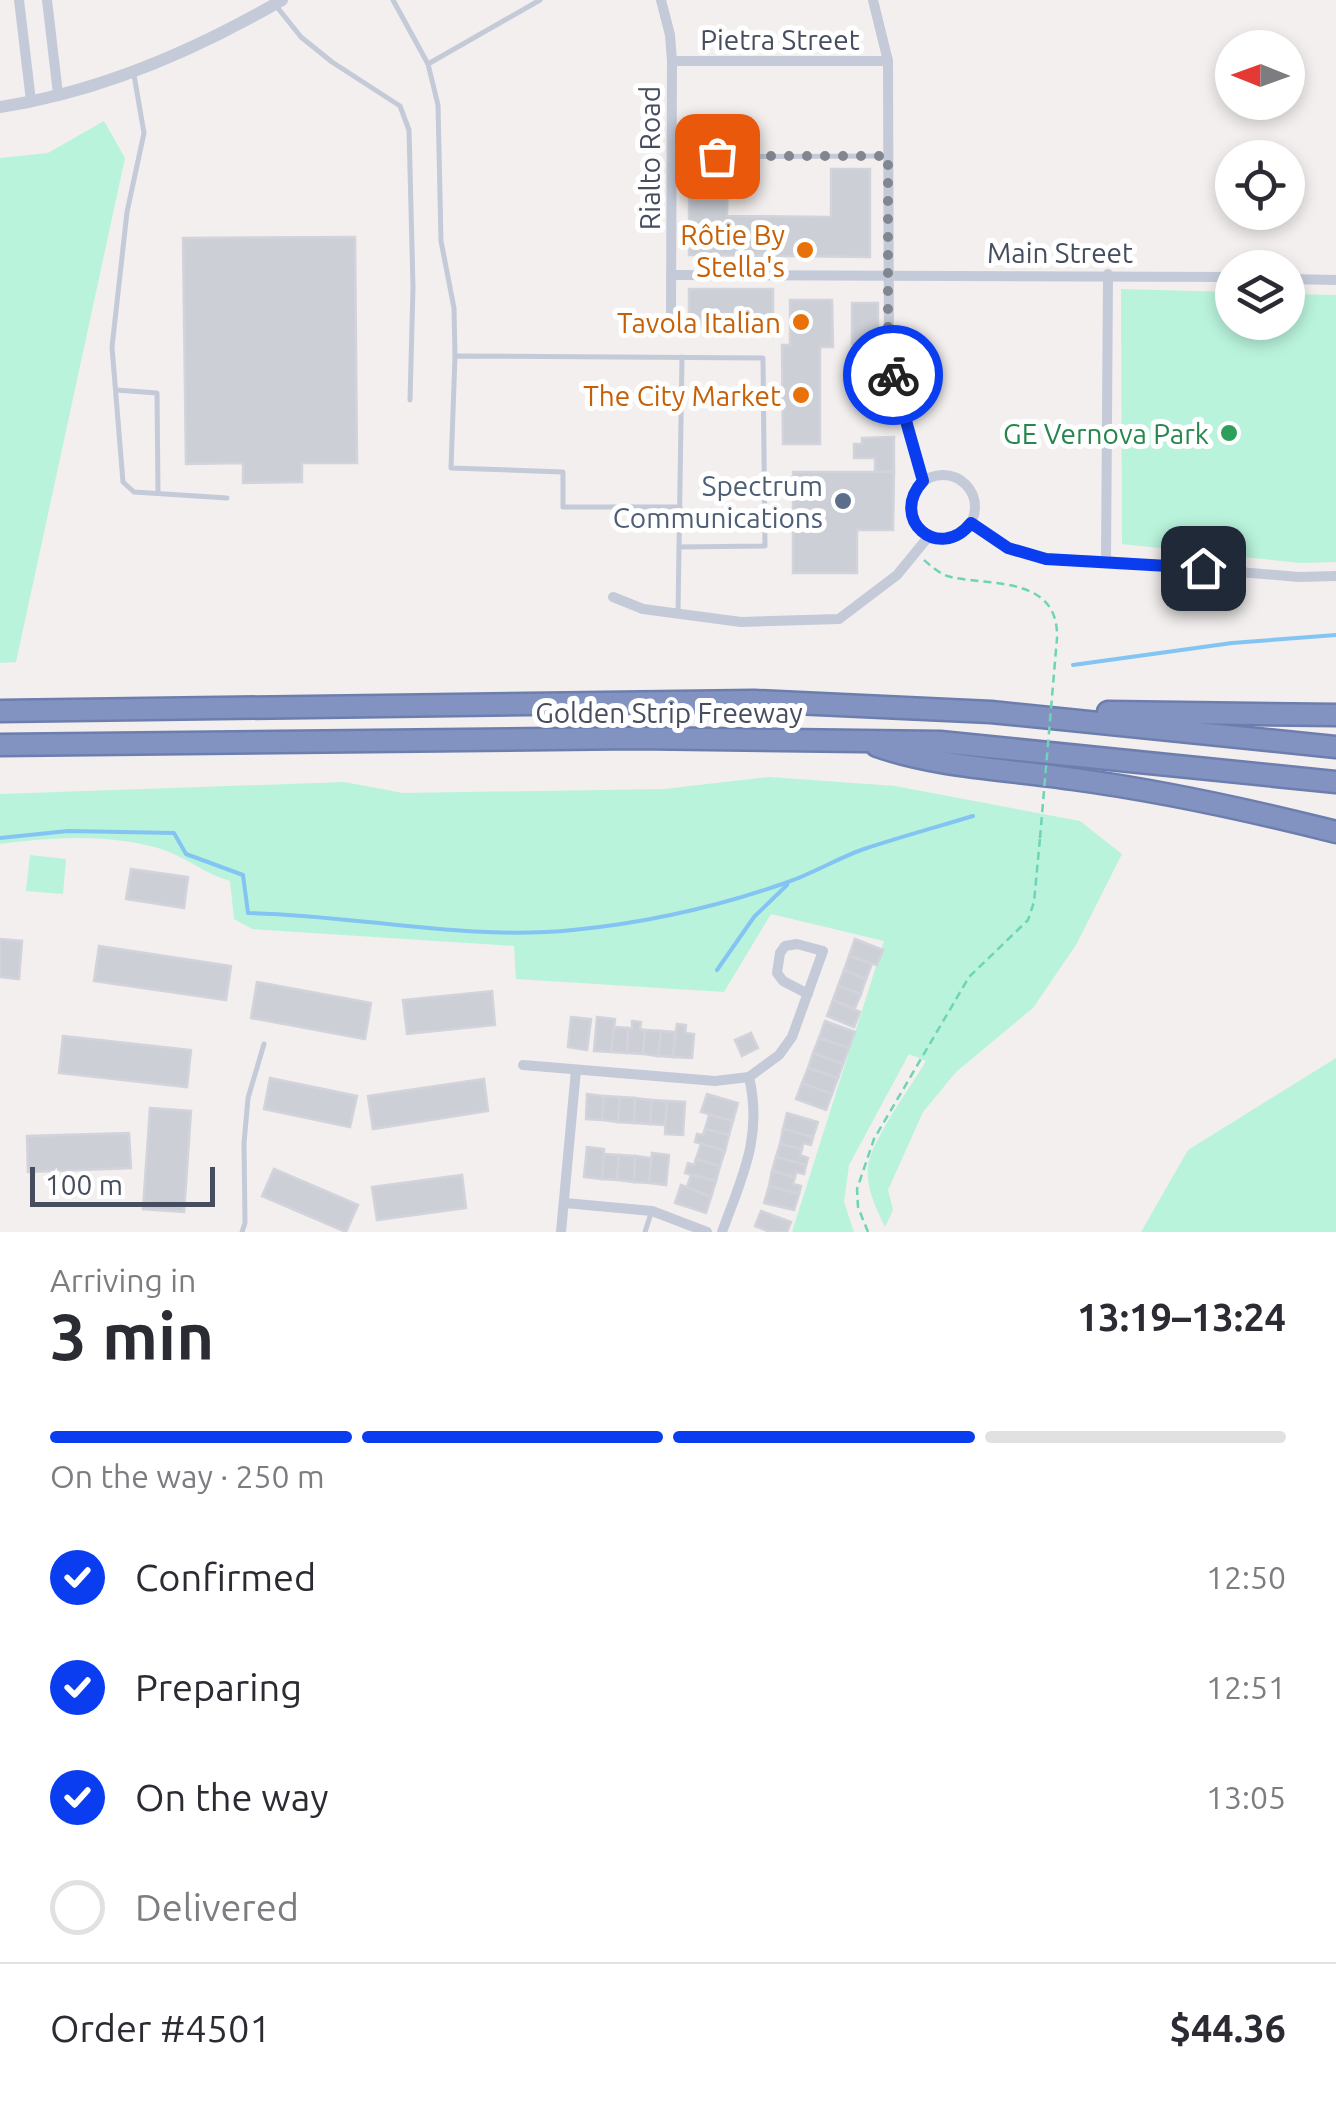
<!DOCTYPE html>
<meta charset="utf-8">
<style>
:root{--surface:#fff;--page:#f2f2f3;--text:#2b2b33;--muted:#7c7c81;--line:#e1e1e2;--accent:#0a3df0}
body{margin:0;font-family:Ubuntu,sans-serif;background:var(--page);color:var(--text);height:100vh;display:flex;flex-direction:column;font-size:38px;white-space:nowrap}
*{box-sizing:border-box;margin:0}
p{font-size:32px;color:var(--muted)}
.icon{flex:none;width:55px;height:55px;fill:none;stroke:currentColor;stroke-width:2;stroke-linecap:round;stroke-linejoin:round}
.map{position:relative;height:1232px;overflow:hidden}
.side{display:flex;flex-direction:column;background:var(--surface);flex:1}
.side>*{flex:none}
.needle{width:65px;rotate:271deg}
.tools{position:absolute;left:1215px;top:30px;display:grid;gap:20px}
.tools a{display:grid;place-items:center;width:90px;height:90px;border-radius:50%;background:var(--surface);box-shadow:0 5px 15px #0003;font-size:50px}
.scale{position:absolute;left:30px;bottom:25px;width:185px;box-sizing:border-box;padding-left:10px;border:5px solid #454d5e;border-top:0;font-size:28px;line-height:35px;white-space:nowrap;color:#454d5e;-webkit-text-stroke:8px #fff;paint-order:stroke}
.pin{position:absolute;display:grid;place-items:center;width:85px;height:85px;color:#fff;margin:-42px;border-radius:20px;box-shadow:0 5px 15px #0006}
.courier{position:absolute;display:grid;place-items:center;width:100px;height:100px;margin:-50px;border:8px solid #0a3df0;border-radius:50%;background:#fff;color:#222;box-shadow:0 2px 12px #0007}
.overview em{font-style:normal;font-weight:600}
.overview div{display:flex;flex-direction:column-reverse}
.overview{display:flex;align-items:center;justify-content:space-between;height:170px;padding:0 50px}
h1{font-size:65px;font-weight:600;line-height:75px}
.bar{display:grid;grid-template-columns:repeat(4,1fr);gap:15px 10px;align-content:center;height:120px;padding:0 50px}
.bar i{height:12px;border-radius:8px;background:var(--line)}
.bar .current{background:var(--accent)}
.bar p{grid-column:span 4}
.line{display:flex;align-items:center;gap:25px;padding:0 50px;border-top:2px solid var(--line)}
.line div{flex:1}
ol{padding:0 50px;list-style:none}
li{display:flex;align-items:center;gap:30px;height:110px}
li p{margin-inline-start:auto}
li .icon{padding:10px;border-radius:50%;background:var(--accent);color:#fff;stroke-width:4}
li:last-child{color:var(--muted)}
li i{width:55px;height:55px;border:5px solid var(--line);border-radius:50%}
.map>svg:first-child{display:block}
</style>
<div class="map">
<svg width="1336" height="1232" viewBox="0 0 1336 1232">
<rect width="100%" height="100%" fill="#f2efee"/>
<!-- green -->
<g fill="#b9f3dc">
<polygon points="104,121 125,158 16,662 0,663 0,158 48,153"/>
<polygon points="1121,289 1232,292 1232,322 1288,322 1288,294 1336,295 1336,562 1300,563 1122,544"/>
<path d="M 769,777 L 895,786 L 1080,821 L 1122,854 L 1076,945 L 1033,1008 L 956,1072 L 923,1112 L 888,1190 L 893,1210 L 885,1227 C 876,1208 866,1189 868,1166 C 871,1141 912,1085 926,1061 L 909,1054 L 849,1165 L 844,1202 L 854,1232 L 792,1232 L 884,941 L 771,914 L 724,992 L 516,979 L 514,946 L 252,929 L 234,919 L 230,881 C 204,874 184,855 158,848 C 106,834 53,837 0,844 L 0,794 L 344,782 L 403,793 L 664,789 Z"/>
<polygon points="30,855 66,859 63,894 26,891"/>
<polygon points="1336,1058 1336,1232 1141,1232 1188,1150"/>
</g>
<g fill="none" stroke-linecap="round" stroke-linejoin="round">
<!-- stream -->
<g stroke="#83c4f3" stroke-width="4">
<polyline points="1073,665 1232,643 1336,635"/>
<path d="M 0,838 L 68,831 L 174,833 L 186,854 L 243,875 L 248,913 C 357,915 465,941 573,930 C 645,923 720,906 788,882 C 814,873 838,858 864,849 C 900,837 937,827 973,816"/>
<polyline points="717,970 754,917 787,885"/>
</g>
</g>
<!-- building -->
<g fill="#cdcfd7" stroke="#d2d3db" stroke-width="2.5">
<polygon points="689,168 728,169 727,216 831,217 831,169 870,169 870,257 689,255"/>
<polygon points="355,237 357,463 302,463 302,482 243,483 243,463 186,464 183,238"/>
<rect x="689" y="289" width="84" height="37"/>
<polygon points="790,300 832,300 833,347 820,347 820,444 783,444 782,345 790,345"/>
<rect x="852" y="303" width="26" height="41"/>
<polygon points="894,437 894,472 875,472 875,458 854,458 854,444 862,444 862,438"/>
<polygon points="793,472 894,472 893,530 857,530 857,573 793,573"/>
<polygon points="131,869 188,877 184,908 126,899"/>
<polygon points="0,939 22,941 19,979 0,977"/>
<polygon points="855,939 883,950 877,965 849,956"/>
<polygon points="99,946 231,966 226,1000 94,981"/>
<polygon points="849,956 872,964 866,979 844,970"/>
<polygon points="844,970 866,979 861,994 838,986"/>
<polygon points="257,982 371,1003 365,1039 251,1018"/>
<polygon points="838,986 861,994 855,1008 833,1000"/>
<polygon points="492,991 495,1025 407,1034 403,1000"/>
<polygon points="833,1000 860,1012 854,1027 827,1016"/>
<polygon points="571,1017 591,1019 587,1050 568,1047"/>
<polygon points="597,1017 615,1019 611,1052 594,1051"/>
<polygon points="632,1021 641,1022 640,1029 645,1030 643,1054 627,1053 628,1028 632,1029"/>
<polygon points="825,1021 855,1032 849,1048 819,1038"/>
<polygon points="677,1024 686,1025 685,1033 694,1034 692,1058 673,1057"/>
<polygon points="614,1027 628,1028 627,1053 611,1052"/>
<polygon points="645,1030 661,1031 658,1056 643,1054"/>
<polygon points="661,1031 675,1032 673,1057 658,1056"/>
<polygon points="751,1033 758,1048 742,1056 735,1040"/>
<polygon points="63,1036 191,1050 187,1087 59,1073"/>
<polygon points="819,1038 849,1048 843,1064 813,1053"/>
<polygon points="813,1053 843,1064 838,1078 808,1068"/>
<polygon points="808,1068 838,1078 832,1094 802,1083"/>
<polygon points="270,1078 357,1096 350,1127 264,1109"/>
<polygon points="484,1079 488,1111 373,1129 368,1096"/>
<polygon points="802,1083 832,1094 826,1110 796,1099"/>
<polygon points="587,1094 604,1096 602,1120 586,1119"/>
<polygon points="707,1094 738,1103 733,1121 701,1112"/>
<polygon points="604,1096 620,1097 618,1122 602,1120"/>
<polygon points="620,1097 635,1098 634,1123 618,1122"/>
<polygon points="635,1098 652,1100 650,1124 634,1123"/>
<polygon points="652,1100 667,1101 665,1125 650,1124"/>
<polygon points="667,1101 685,1102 683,1135 665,1134"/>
<polygon points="150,1108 191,1111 184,1212 143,1209"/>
<polygon points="787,1113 818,1122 813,1137 783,1129"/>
<polygon points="709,1115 733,1121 729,1135 705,1129"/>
<polygon points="705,1129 729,1135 725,1151 695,1142 697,1134 703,1135"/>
<polygon points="783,1129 813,1137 811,1145 803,1143 802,1149 780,1144"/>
<polygon points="129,1133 131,1168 28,1172 27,1136"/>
<polygon points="701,1144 725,1151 720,1166 696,1159"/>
<polygon points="780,1144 802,1149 800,1155 808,1158 806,1165 776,1157"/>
<polygon points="587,1147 604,1149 602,1179 584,1177"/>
<polygon points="652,1153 669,1155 666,1185 649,1183"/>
<polygon points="604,1154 619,1155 617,1180 602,1179"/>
<polygon points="619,1155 635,1156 634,1182 617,1180"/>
<polygon points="635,1156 651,1158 649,1183 634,1182"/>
<polygon points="776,1157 806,1165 804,1174 796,1172 795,1177 772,1171"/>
<polygon points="696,1159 720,1166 716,1181 685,1173 688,1163 694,1165"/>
<polygon points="274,1169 358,1205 346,1232 262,1196"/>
<polygon points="772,1171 795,1177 793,1184 801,1186 799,1194 769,1186"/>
<polygon points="462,1175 466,1208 377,1220 372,1187"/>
<polygon points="691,1175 716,1181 711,1197 686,1190"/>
<polygon points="681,1185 711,1197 706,1213 675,1203"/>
<polygon points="769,1186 799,1194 794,1210 764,1203"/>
<polygon points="761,1211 791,1222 787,1232 770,1232 755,1226"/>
</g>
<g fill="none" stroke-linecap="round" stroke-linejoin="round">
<defs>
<g id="motorway">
<polyline points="0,711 754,701 991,712 1336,747"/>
<polyline points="1108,712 1336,715"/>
<polyline points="0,745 636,738 940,742 1336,782"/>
<path d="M 877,746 C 940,768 1008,769 1073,779 C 1162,791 1249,810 1336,832"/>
</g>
</defs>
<!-- motorway casing -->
<use href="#motorway" stroke="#6d7eae" stroke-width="25"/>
<!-- path -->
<g stroke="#6ed4b7" stroke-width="2.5" stroke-dasharray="8 5" stroke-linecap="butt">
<path d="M 924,560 C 932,567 941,575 951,577 C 991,586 1059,576 1057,638"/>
<polyline points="868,1232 858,1207 857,1189 874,1139 969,977 1028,920 1034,902 1040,838"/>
</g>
<!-- service -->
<g stroke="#c4cad8" stroke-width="5">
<polyline points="393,0 428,64 438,105 441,241 454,308 455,356"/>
<polyline points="277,7 301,37 332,62 400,106 409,130 413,287 410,400"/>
<polyline points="428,64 540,0"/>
<polyline points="134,75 144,133 127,212 112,347 123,482 134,492 227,498"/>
<polyline points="671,157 888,156"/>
<polyline points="116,390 157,393 158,493"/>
<polyline points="679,547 765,546 763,358 455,356 451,468 563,472 563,507 680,507"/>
<polyline points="678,613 682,357"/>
<polyline points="242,1232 245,1223 244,1143 248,1098 264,1044"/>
<polyline points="645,1232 651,1213"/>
</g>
<!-- minor -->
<g stroke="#c4cad8" stroke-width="10">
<polyline points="19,0 31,101"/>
<polyline points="47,0 58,94"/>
<polyline points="661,0 670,35 672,61 671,317"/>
<polyline points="873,0 888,61 889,361 923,481"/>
<polyline points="672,61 888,61"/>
<polyline points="671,275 1232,277"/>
<polyline points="1288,279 1336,280"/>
<circle cx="943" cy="507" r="32"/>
<polyline points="971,523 1008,548 1046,559 1106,561 1299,577 1336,576"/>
<polyline points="1106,561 1108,274"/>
<polyline points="613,597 643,609 741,622 839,619 897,575 929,536"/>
<polyline points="523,1065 715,1081 749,1077 779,1055 792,1037 823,951 797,944 785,946 780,953 777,973 783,981 808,994"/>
<polyline points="565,1203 652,1211 707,1232"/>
<polyline points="561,1232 576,1070"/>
<path d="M 722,1232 C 742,1177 763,1137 749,1077"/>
</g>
<!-- tertiary -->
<path stroke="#c4cad8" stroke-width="12" d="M 0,107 C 100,92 196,50 282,0"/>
<!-- motorway -->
<use href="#motorway" stroke="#8293c2" stroke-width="20"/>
<!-- path-bridge -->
<polyline stroke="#6ed4b7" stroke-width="2.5" stroke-dasharray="8 5" stroke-linecap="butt" points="1040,838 1057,638"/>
</g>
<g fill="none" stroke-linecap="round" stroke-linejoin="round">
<!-- done -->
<polyline stroke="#828690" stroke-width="10" stroke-dasharray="0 18" points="717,156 888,156 888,336 893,375"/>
<!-- route -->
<path stroke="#0a3df0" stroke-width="12" d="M 893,375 L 923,481 C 888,519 939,563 971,523 L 1008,548 L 1046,559 L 1203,568"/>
</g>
<!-- markers -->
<g fill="#e8710a" stroke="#fff" stroke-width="4">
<circle cx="805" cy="250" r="10"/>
<circle cx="801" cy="322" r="10"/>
<circle cx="801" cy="395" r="10"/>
</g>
<circle fill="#2e9e5b" stroke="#fff" stroke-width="4" cx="1229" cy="433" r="10"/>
<circle fill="#5c6f8a" stroke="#fff" stroke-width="4" cx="843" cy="501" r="10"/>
<g text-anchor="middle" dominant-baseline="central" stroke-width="10" stroke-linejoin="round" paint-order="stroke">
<!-- street labels -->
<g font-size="28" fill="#454d5e" stroke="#fff">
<text x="780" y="39">Pietra Street</text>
<text transform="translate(649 158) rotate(-90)">Rialto Road</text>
<text x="1060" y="252">Main Street</text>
<text x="669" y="712">Golden Strip Freeway</text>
</g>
<!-- food labels -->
<g font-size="28" fill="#c56008" stroke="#fff" text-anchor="end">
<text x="785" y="234">Rôtie By<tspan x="785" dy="32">Stella's</tspan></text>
<text x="781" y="322">Tavola Italian</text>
<text x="781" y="395">The City Market</text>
</g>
<!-- leisure labels -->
<g font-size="28" fill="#27864d" stroke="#fff" text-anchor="end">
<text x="1209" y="433">GE Vernova Park</text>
</g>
<!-- service labels -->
<g font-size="28" fill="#4e5e75" stroke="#fff" text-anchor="end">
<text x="823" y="485">Spectrum<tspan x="823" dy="32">Communications</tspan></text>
</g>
</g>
</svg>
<div class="tools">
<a><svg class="needle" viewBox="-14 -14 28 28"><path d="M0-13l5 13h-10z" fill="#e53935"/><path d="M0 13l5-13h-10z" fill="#7c7c81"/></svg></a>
<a><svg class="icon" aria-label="locate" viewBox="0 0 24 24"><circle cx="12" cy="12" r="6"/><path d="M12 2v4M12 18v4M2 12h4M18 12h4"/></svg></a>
<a><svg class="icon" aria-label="layers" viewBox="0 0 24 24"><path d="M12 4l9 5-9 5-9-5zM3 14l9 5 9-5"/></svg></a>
</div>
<div class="scale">100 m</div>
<div class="pin" style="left:717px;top:156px;background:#ea580c"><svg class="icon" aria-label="bag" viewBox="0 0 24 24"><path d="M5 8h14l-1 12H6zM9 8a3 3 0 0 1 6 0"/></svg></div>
<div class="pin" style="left:1203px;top:568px;background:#1f2937"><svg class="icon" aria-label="home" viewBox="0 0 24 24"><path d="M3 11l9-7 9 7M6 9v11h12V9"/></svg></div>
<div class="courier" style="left:893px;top:375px"><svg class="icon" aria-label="bike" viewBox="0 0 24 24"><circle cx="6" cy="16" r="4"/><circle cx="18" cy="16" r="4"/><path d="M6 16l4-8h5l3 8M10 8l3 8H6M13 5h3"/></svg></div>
</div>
<section class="side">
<div class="overview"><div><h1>3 min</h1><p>Arriving in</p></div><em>13:19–13:24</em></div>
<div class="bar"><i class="current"></i><i class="current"></i><i class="current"></i><i></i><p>On the way · 250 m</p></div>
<ol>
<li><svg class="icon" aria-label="check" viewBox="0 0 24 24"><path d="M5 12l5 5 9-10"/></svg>Confirmed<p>12:50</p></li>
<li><svg class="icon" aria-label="check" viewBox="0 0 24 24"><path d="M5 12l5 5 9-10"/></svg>Preparing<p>12:51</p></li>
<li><svg class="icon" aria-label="check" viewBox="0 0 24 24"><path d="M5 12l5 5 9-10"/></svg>On the way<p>13:05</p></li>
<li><i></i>Delivered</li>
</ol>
<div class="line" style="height:130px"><div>Order #4501</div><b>$44.36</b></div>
</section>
